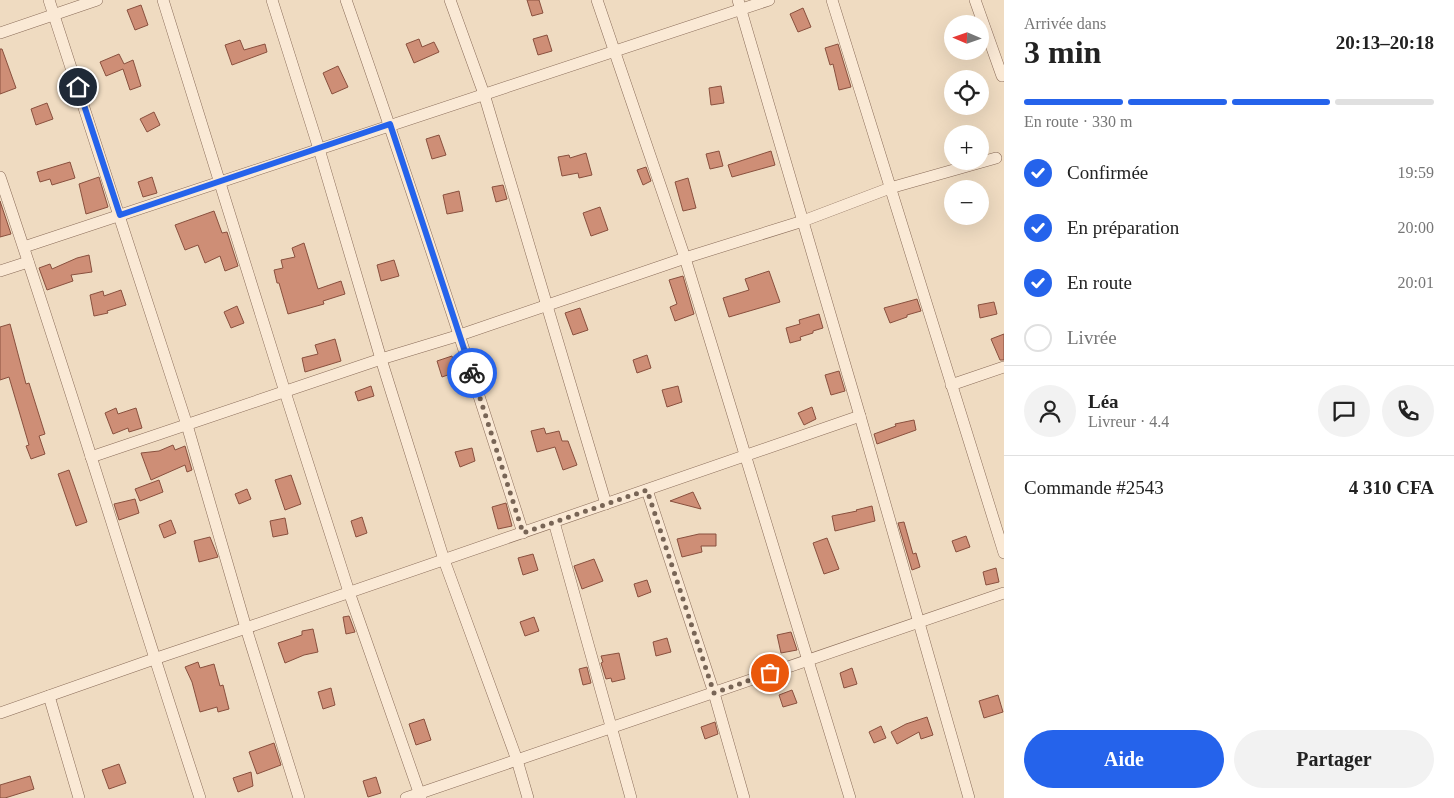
<!DOCTYPE html>
<html lang="fr">
<meta charset="utf-8">
<style>
:root{--surface:#fff;--page:#f2f2f2;--text:#222;--muted:#767676;--line:#e0e0e0;--accent:#2563eb}
body{margin:0;font-family:"Times New Roman",serif;background:var(--page);color:var(--text);height:100vh;display:flex;flex-direction:column;font-size:19px;white-space:nowrap}
*{box-sizing:border-box;margin:0}
p{font-size:16px;color:var(--muted)}
.icon{flex:none;width:28px;height:28px;fill:none;stroke:currentColor;stroke-width:2;stroke-linecap:round;stroke-linejoin:round}
.map{position:relative;flex:1;overflow:hidden}
.side{display:flex;flex-direction:column;background:var(--surface);width:450px}
.side>*{flex:none}
.needle{width:32px;rotate:272deg}
.fabs{position:absolute;left:944px;top:15px;display:grid;gap:10px}
.fabs a{display:grid;place-items:center;width:45px;height:45px;border-radius:50%;background:var(--surface);box-shadow:0 5px 20px #0002;font-size:25px}
.pin{position:absolute;display:grid;place-items:center;width:42px;height:42px;color:#fff;margin:-21px;border:2px solid #fff;border-radius:50%;box-shadow:0 1px 5px #0007}
.courier{position:absolute;display:grid;place-items:center;width:50px;height:50px;margin:-25px;border:4px solid #2563eb;border-radius:50%;background:#fff;color:#222;box-shadow:0 1px 6px #0007}
.summary em{font-style:normal;font-weight:800}
.summary div{display:flex;flex-direction:column-reverse}
.summary{display:flex;align-items:center;justify-content:space-between;height:85px;padding:0 20px}
h1{font-size:32px;font-weight:800;line-height:38px}
.bar{display:grid;grid-template-columns:repeat(4,1fr);gap:8px 5px;align-content:center;height:60px;padding:0 20px}
.bar i{height:6px;border-radius:4px;background:var(--line)}
.bar .selected{background:var(--accent)}
.bar p{grid-column:span 4}
.line{display:flex;align-items:center;gap:12px;padding:0 20px;border-top:1px solid var(--line)}
.line div{flex:1}
.round{display:grid;place-items:center;flex:none;width:52px;height:52px;border-radius:26px;background:var(--page)}
ol{padding:0 20px;list-style:none}
li{display:flex;align-items:center;gap:15px;height:55px}
li p{margin-inline-start:auto}
li .icon{padding:5px;border-radius:50%;background:var(--accent);color:#fff;stroke-width:4}
li:last-child{color:var(--muted)}
li i{width:28px;height:28px;border:2px solid var(--line);border-radius:50%}
.action{display:flex;gap:10px;margin-top:auto;padding:10px 20px}
.action a{flex:1;height:58px;border-radius:30px;background:var(--accent);color:#fff;font-size:20px;font-weight:800;line-height:58px;text-align:center}
.action a+a{background:var(--page);color:var(--text)}
main{display:flex;flex:1;min-height:0}
.map>svg:first-child{display:block}
</style>
<main>
<div class="map">
<svg width="1004" height="798" viewBox="0 0 1004 798">
<rect width="100%" height="100%" fill="#efdbc1"/>
<!-- building -->
<g fill="#ce8e76" stroke="#89503e">
<polygon points="527,0 539,0 543,13 532,16"/>
<polygon points="141,5 148,25 135,30 127,10"/>
<polygon points="803,8 811,27 798,32 790,14"/>
<polygon points="547,35 552,51 538,55 533,39"/>
<polygon points="419,39 422,47 434,42 439,52 414,63 406,44"/>
<polygon points="240,40 244,50 265,44 267,52 232,65 225,45"/>
<polygon points="838,44 851,87 839,90 833,64 830,65 825,48"/>
<polygon points="0,49 2,49 16,88 0,94"/>
<polygon points="119,54 124,64 133,60 141,86 130,90 123,69 106,76 100,62"/>
<polygon points="338,66 348,87 332,94 323,73"/>
<polygon points="721,86 724,103 711,105 709,88"/>
<polygon points="47,103 53,119 36,125 31,109"/>
<polygon points="154,112 160,125 147,132 140,119"/>
<polygon points="439,135 446,155 432,159 426,139"/>
<polygon points="719,151 723,166 710,169 706,154"/>
<polygon points="771,151 775,165 732,177 728,165"/>
<polygon points="586,153 592,175 579,178 578,173 562,176 558,157 569,155 570,158"/>
<polygon points="70,162 75,178 52,185 50,179 40,182 37,172"/>
<polygon points="646,167 651,181 643,185 637,170"/>
<polygon points="99,177 108,207 86,214 79,184"/>
<polygon points="152,177 157,193 143,197 138,182"/>
<polygon points="688,178 696,208 683,211 675,182"/>
<polygon points="503,185 507,199 496,202 492,187"/>
<polygon points="459,191 463,211 447,214 443,195"/>
<polygon points="0,201 11,234 0,237"/>
<polygon points="600,207 608,230 591,236 583,213"/>
<polygon points="214,211 222,233 227,232 238,266 225,271 220,256 205,263 198,245 185,250 175,225"/>
<polygon points="304,243 318,289 341,281 345,294 323,301 324,304 288,314 279,283 277,283 274,270 283,268 281,260 295,257 292,248"/>
<polygon points="89,255 92,272 71,275 73,281 47,290 39,268 50,264 52,269 77,258"/>
<polygon points="394,260 399,276 381,281 377,265"/>
<polygon points="769,271 780,302 729,317 723,298 749,290 745,279"/>
<polygon points="683,276 694,314 675,321 670,307 677,304 669,280"/>
<polygon points="121,290 126,305 107,311 108,313 94,316 90,295 103,291 104,296"/>
<polygon points="917,299 921,311 907,315 907,317 890,323 884,308"/>
<polygon points="994,302 997,314 980,318 978,305"/>
<polygon points="237,306 244,323 231,328 224,312"/>
<polygon points="580,308 588,330 573,335 565,313"/>
<polygon points="819,314 823,328 813,331 813,333 800,337 801,340 790,343 786,328 800,324 799,320"/>
<polygon points="10,324 26,384 29,383 45,434 39,436 45,454 31,459 26,446 29,445 9,377 0,380 0,327"/>
<polygon points="1004,334 1004,360 1000,360 991,339"/>
<polygon points="335,339 341,361 305,372 302,358 318,354 315,345"/>
<polygon points="647,355 651,368 637,373 633,360"/>
<polygon points="452,356 456,372 442,377 437,361"/>
<polygon points="839,371 845,391 831,395 825,375"/>
<polygon points="371,386 374,396 358,401 355,392"/>
<polygon points="678,386 682,402 667,407 662,390"/>
<polygon points="812,407 816,419 804,425 798,413"/>
<polygon points="116,408 118,414 136,408 142,428 129,432 128,428 113,434 105,413"/>
<polygon points="914,420 916,430 877,444 874,434 896,426 895,424"/>
<polygon points="544,428 546,434 559,431 562,441 568,441 577,465 563,470 555,447 537,452 531,431"/>
<polygon points="173,445 175,450 185,446 192,470 187,472 185,465 151,480 141,453 159,451"/>
<polygon points="472,448 475,461 460,467 455,452"/>
<polygon points="69,470 87,522 76,526 58,474"/>
<polygon points="291,475 301,504 285,510 275,480"/>
<polygon points="159,480 163,492 140,501 135,489"/>
<polygon points="247,489 251,499 239,504 235,494"/>
<polygon points="693,492 701,509 670,501"/>
<polygon points="135,499 139,513 119,520 114,504"/>
<polygon points="506,503 512,526 498,529 492,507"/>
<polygon points="872,506 875,521 835,531 832,516 857,511 856,510"/>
<polygon points="362,517 367,533 356,537 351,521"/>
<polygon points="285,518 288,534 273,537 270,521"/>
<polygon points="171,520 176,533 164,538 159,525"/>
<polygon points="904,522 913,554 916,553 920,567 912,570 898,523"/>
<polygon points="699,534 716,534 716,546 701,546 702,552 682,557 677,539"/>
<polygon points="966,536 970,547 956,552 952,541"/>
<polygon points="210,537 218,557 199,562 194,541"/>
<polygon points="827,538 839,569 824,574 813,543"/>
<polygon points="533,554 538,570 523,575 518,558"/>
<polygon points="594,559 603,581 582,589 574,566"/>
<polygon points="996,568 999,582 986,585 983,572"/>
<polygon points="647,580 651,592 638,597 634,584"/>
<polygon points="349,616 355,632 346,634 343,617"/>
<polygon points="534,617 539,631 525,636 520,622"/>
<polygon points="313,629 318,652 304,655 285,663 278,643 302,635 302,631"/>
<polygon points="791,632 797,650 781,653 777,635"/>
<polygon points="667,638 671,652 656,656 653,642"/>
<polygon points="619,653 625,679 612,682 611,678 606,679 601,663 603,662 601,656"/>
<polygon points="198,662 200,668 214,664 220,686 223,685 229,709 218,712 217,707 200,712 192,682 185,667"/>
<polygon points="587,667 591,683 583,685 579,669"/>
<polygon points="852,668 857,684 844,688 840,673"/>
<polygon points="331,688 335,705 323,709 318,692"/>
<polygon points="792,690 797,703 783,707 779,695"/>
<polygon points="998,695 1003,712 984,718 979,701"/>
<polygon points="927,717 933,735 921,739 919,732 897,744 891,732 906,724"/>
<polygon points="424,719 431,740 416,745 409,724"/>
<polygon points="715,722 718,734 705,739 701,727"/>
<polygon points="881,726 886,738 874,743 869,732"/>
<polygon points="274,743 281,765 257,774 249,752"/>
<polygon points="119,764 126,783 109,789 102,770"/>
<polygon points="251,772 253,786 238,792 233,778"/>
<polygon points="30,776 34,789 5,798 0,798 0,785"/>
<polygon points="376,777 381,793 368,797 363,781"/>
</g>
<g fill="none" stroke-linecap="round" stroke-linejoin="round">
<defs>
<g id="minor">
<polyline points="49,0 187,425 246,628 299,798"/>
<polyline points="163,0 285,392 349,592 421,798"/>
<polyline points="272,0 319,149 381,359 444,560 517,760 528,798"/>
<path d="M 346,0 C 408,177 466,354 523,533"/>
<polyline points="450,0 484,94 606,504"/>
<polyline points="597,0 685,258 850,798"/>
<polyline points="738,0 860,416 969,798"/>
<polyline points="832,0 1004,553"/>
<polyline points="975,0 1002,76"/>
<polyline points="0,33 97,0"/>
<path d="M 0,177 C 70,383 132,591 200,798"/>
<polyline points="24,247 769,0"/>
<polyline points="0,271 28,262"/>
<polyline points="951,385 1004,367"/>
<polyline points="91,457 381,359 460,335 685,258 803,221 890,188 996,158"/>
<polyline points="647,490 714,693 744,798"/>
<polyline points="554,522 631,798"/>
<polyline points="49,696 79,798"/>
<polyline points="0,713 154,659 246,628 860,416"/>
<polyline points="406,798 1004,593"/>
</g>
</defs>
<!-- minor casing -->
<use href="#minor" stroke="#896b58" stroke-width="12"/>
<!-- minor -->
<use href="#minor" stroke="#fae9d5" stroke-width="11"/>
</g>
<g fill="none" stroke-linecap="round" stroke-linejoin="round">
<!-- done -->
<polyline stroke="#786556" stroke-width="5" stroke-dasharray="0 9" points="472,373 523,533 647,490 714,693 770,673"/>
<!-- route -->
<polyline stroke="#2563eb" stroke-width="6" points="78,87 120,215 390,124 472,373"/>
</g>
</svg>
<div class="fabs">
<a><svg class="needle" viewBox="-14 -14 28 28"><path d="M0-13l5 13h-10z" fill="#e53935"/><path d="M0 13l5-13h-10z" fill="#767676"/></svg></a>
<a><svg class="icon" aria-label="locate" viewBox="0 0 24 24"><circle cx="12" cy="12" r="6"/><path d="M12 2v4M12 18v4M2 12h4M18 12h4"/></svg></a>
<a>+</a>
<a>−</a>
</div>
<div class="pin" style="left:770px;top:673px;background:#ea580c"><svg class="icon" aria-label="bag" viewBox="0 0 24 24"><path d="M5 8h14l-1 12H6zM9 8a3 3 0 0 1 6 0"/></svg></div>
<div class="pin" style="left:78px;top:87px;background:#1f2937"><svg class="icon" aria-label="home" viewBox="0 0 24 24"><path d="M3 11l9-7 9 7M6 9v11h12V9"/></svg></div>
<div class="courier" style="left:472px;top:373px"><svg class="icon" aria-label="bike" viewBox="0 0 24 24"><circle cx="6" cy="16" r="4"/><circle cx="18" cy="16" r="4"/><path d="M6 16l4-8h5l3 8M10 8l3 8H6M13 5h3"/></svg></div>
</div>
<section class="side">
<div class="summary"><div><h1>3 min</h1><p>Arrivée dans</p></div><em>20:13–20:18</em></div>
<div class="bar"><i class="selected"></i><i class="selected"></i><i class="selected"></i><i></i><p>En route · 330 m</p></div>
<ol>
<li><svg class="icon" aria-label="check" viewBox="0 0 24 24"><path d="M5 12l5 5 9-10"/></svg>Confirmée<p>19:59</p></li>
<li><svg class="icon" aria-label="check" viewBox="0 0 24 24"><path d="M5 12l5 5 9-10"/></svg>En préparation<p>20:00</p></li>
<li><svg class="icon" aria-label="check" viewBox="0 0 24 24"><path d="M5 12l5 5 9-10"/></svg>En route<p>20:01</p></li>
<li><i></i>Livrée</li>
</ol>
<div class="line" style="height:90px"><a class="round"><svg class="icon" aria-label="person" viewBox="0 0 24 24"><circle cx="12" cy="8" r="4"/><path d="M4 21q1-7 8-7t8 7"/></svg></a><div><b>Léa</b><p>Livreur · 4.4</p></div><a class="round"><svg class="icon" aria-label="chat" viewBox="0 0 24 24"><path d="M4 5h16v11H9l-5 4z"/></svg></a><a class="round"><svg class="icon" aria-label="phone" viewBox="0 0 24 24"><path d="M5 4h4l2 5-3 2q2 4 5 5l2-3 5 2v4C11 20 4 13 5 4z"/></svg></a></div>
<div class="line" style="height:65px"><div>Commande #2543</div><b>4 310 CFA</b></div>
<div class="action"><a>Aide</a><a>Partager</a></div>
</section>
</main>
